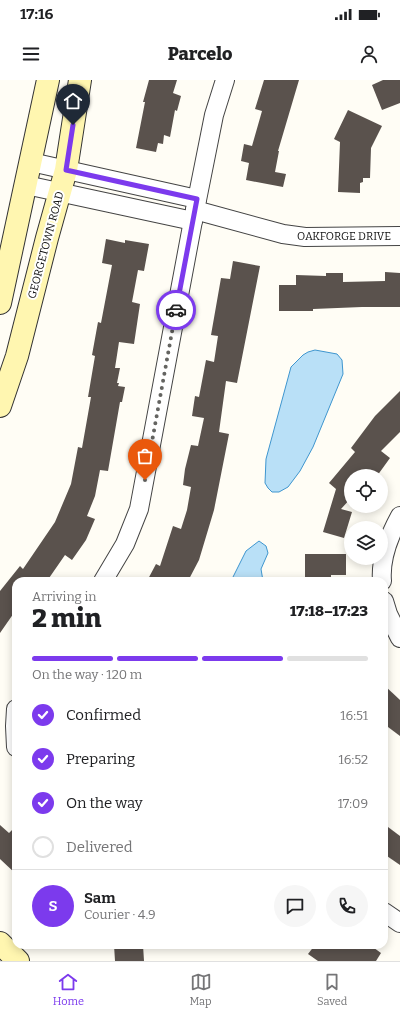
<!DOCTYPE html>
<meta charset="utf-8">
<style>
:root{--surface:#fff;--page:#f6f6f6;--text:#202124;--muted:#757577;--line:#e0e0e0;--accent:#7c3aed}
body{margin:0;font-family:Bitter,serif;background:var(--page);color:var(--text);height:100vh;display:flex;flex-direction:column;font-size:15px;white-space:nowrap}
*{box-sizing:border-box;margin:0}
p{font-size:13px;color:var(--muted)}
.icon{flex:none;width:22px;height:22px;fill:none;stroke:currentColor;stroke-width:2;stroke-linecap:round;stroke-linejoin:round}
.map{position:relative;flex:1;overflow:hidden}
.panel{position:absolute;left:12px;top:497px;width:376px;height:372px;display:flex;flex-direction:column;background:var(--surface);border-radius:12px;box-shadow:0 2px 10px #0003}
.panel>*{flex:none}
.buttons{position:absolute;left:344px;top:389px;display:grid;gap:8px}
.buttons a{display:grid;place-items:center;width:44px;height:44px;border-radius:50%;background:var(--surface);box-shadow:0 2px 10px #0003;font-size:20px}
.pin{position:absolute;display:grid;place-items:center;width:34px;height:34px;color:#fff;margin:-41px -17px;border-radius:50% 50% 50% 0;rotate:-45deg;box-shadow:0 0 4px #0007}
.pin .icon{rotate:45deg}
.courier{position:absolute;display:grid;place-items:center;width:40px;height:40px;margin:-20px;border:3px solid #7c3aed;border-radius:50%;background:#fff;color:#222;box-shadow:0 1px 5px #0007}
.headline em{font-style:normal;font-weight:800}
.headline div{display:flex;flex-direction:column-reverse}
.headline{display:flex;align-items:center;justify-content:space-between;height:68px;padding:0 20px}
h1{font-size:26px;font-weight:800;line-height:30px}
.bar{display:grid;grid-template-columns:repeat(4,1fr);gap:6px 4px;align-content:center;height:48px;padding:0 20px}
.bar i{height:5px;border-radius:3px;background:var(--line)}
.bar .active{background:var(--accent)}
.bar p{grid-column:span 4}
.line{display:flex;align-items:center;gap:10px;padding:0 20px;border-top:1px solid var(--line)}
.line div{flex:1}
.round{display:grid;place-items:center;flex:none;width:42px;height:42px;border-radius:21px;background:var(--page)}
ol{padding:0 20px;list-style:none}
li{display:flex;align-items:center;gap:12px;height:44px}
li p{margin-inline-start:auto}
li .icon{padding:4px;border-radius:50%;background:var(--accent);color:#fff;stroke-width:4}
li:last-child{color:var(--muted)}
li i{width:22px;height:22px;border:2px solid var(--line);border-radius:50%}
.status{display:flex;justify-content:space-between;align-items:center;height:28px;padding:0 20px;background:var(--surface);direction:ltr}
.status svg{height:11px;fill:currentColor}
header{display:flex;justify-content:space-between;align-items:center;height:52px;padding:0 20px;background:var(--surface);font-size:18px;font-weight:800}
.tab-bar{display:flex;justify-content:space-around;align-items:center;height:56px;border-top:1px solid var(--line);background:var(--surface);font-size:11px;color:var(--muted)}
.tab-bar a{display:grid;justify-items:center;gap:2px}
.tab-bar .active{color:var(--accent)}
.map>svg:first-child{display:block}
</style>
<div class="status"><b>17:16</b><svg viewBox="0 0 49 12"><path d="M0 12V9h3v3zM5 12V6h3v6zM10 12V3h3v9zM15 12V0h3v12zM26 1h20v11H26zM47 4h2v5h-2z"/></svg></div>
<header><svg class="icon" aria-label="menu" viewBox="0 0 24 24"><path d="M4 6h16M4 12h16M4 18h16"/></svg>Parcelo<svg class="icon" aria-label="person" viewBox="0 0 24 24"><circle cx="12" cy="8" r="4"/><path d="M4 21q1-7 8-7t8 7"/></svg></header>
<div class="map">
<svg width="400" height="881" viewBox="0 0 400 881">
<rect width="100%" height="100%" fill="#fffdf5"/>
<!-- water -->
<g fill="#b9e0f7" stroke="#3f96cf">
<polygon points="315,270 337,274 342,280 343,294 313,367 300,391 288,407 279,412 272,412 268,408 265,403 266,379 291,287 303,275 308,272"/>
<polygon points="259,461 266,466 268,473 261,489 263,501 231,501 246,471"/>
</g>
<!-- building -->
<g fill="#5a524d">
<polygon points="149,0 177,0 173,13 181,16 177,31 175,30 170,57 164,55 163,64 158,63 156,72 136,68 145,22 143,22"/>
<polygon points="264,0 299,0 278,71 279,71 275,92 286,94 283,107 246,100 249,83 241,81 244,64 252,66 262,31 255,29"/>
<polygon points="383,0 400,0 400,23 382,30 372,5"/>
<polygon points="348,30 382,46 371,68 370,98 363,98 363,102 360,103 360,113 338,112 340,62 334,59"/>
<polygon points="106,159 125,163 125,160 149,164 144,191 138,190 132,222 140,224 134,264 119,262 115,288 120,288 117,303 119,303 118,306 125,307 122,322 120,322 108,391 100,390 95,416 87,436 95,439 86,460 72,480 65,475 47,501 16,501 16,530 0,553 0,511 20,486 23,489 55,442 71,404 78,367 82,368 91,317 88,317 95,276 92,275 98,242 101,243 112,185 102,183"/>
<polygon points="233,181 260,186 237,303 226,301 219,352 229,354 214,430 199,480 188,501 147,501 156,484 160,486 173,446 181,449 187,430 191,407 183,405 185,389 191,365 198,366 204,338 192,336 195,316 199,317 206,280 214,282 218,256 211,255 221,198 230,199"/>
<polygon points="385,192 400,193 400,227 362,227 313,229 313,231 279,231 279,205 296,205 296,195 326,196 326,193 343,193 343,202 385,201"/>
<polygon points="400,311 400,352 381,371 390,378 377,396 351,396 351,418 341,429 352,432 344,458 323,452 336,409 329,403 355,372 351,368 375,336"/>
<polygon points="305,474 346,474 346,495 331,495 331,501 305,501"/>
<polygon points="384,605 400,620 400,656 384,644"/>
<polygon points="384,744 400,756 400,785 384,774"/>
<polygon points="0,745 9,753 16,746 16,794 0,779"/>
<polygon points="114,865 143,865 144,881 115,881"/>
<polygon points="315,865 370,865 381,873 376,881 318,881 308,874"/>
</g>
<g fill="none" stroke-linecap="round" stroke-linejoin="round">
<defs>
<g id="street">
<polyline points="31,82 197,119"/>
<polyline points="26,105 193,141"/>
<polyline points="195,130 283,154 305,157 400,156"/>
<polyline points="103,501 125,464 139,429 195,130 214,35 225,0"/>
<path d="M 382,501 C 380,478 389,456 400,436"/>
<polyline points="384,521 388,534 400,558"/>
<polyline points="16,629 15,646 16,667"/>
<polyline points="384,832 400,843"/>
</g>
<g id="secondary">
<polyline points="0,223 48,0"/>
<polyline points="0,326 17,276 47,158 66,90 80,0"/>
<polyline points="0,863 18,881"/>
</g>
</defs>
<!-- street casing -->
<use href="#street" stroke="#444" stroke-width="20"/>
<!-- secondary casing -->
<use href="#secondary" stroke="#333" stroke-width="24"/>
<!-- street -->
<use href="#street" stroke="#fff" stroke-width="18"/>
<!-- secondary -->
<use href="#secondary" stroke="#fff6b0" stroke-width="22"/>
</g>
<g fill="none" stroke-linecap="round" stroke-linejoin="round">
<!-- done -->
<polyline stroke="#646461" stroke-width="4" stroke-dasharray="0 7.2" points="145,400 176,230"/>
<!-- route -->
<polyline stroke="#7c3aed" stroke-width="5" points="73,45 66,90 197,119 176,230"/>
</g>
<g text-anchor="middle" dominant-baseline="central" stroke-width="4" stroke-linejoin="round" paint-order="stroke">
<!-- street labels -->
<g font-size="11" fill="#111" stroke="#fff">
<text x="344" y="156">OAKFORGE DRIVE</text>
<text transform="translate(46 165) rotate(-75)">GEORGETOWN ROAD</text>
</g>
</g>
</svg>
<div class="buttons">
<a><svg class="icon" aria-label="locate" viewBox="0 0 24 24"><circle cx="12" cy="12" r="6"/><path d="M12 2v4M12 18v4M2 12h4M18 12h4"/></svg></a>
<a><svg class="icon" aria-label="layers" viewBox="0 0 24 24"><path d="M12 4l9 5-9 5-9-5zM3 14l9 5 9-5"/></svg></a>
</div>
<div class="pin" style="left:145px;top:400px;background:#ea580c"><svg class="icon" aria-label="bag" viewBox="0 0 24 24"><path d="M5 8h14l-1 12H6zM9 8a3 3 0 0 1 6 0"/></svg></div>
<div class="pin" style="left:73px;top:45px;background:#1f2937"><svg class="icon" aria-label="home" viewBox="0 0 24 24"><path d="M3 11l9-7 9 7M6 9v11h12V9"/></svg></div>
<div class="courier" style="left:176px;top:230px"><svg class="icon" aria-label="car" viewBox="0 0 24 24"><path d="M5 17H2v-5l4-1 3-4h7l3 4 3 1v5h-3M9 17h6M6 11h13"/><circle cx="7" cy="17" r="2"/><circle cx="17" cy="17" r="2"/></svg></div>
<section class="panel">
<div class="headline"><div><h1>2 min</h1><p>Arriving in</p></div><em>17:18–17:23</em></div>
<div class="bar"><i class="active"></i><i class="active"></i><i class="active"></i><i></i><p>On the way · 120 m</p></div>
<ol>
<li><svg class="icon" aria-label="check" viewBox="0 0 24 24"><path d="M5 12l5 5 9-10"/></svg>Confirmed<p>16:51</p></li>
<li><svg class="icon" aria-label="check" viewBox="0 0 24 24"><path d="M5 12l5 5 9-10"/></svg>Preparing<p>16:52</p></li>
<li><svg class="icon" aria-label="check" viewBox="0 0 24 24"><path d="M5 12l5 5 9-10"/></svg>On the way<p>17:09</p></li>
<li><i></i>Delivered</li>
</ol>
<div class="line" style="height:72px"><b class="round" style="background:var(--accent);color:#fff">S</b><div><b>Sam</b><p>Courier · 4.9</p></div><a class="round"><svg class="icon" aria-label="chat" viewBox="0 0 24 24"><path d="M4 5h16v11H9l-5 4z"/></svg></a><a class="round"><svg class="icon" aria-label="phone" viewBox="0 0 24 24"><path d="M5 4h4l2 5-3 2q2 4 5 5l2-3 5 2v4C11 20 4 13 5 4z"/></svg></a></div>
</section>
</div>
<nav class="tab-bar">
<a class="active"><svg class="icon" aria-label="home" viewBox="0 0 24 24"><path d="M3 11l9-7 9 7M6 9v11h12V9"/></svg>Home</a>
<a><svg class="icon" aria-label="map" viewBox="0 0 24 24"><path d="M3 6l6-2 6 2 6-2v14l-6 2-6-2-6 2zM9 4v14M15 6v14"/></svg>Map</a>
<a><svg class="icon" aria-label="saved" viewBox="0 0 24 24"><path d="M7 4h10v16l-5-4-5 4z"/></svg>Saved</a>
</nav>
